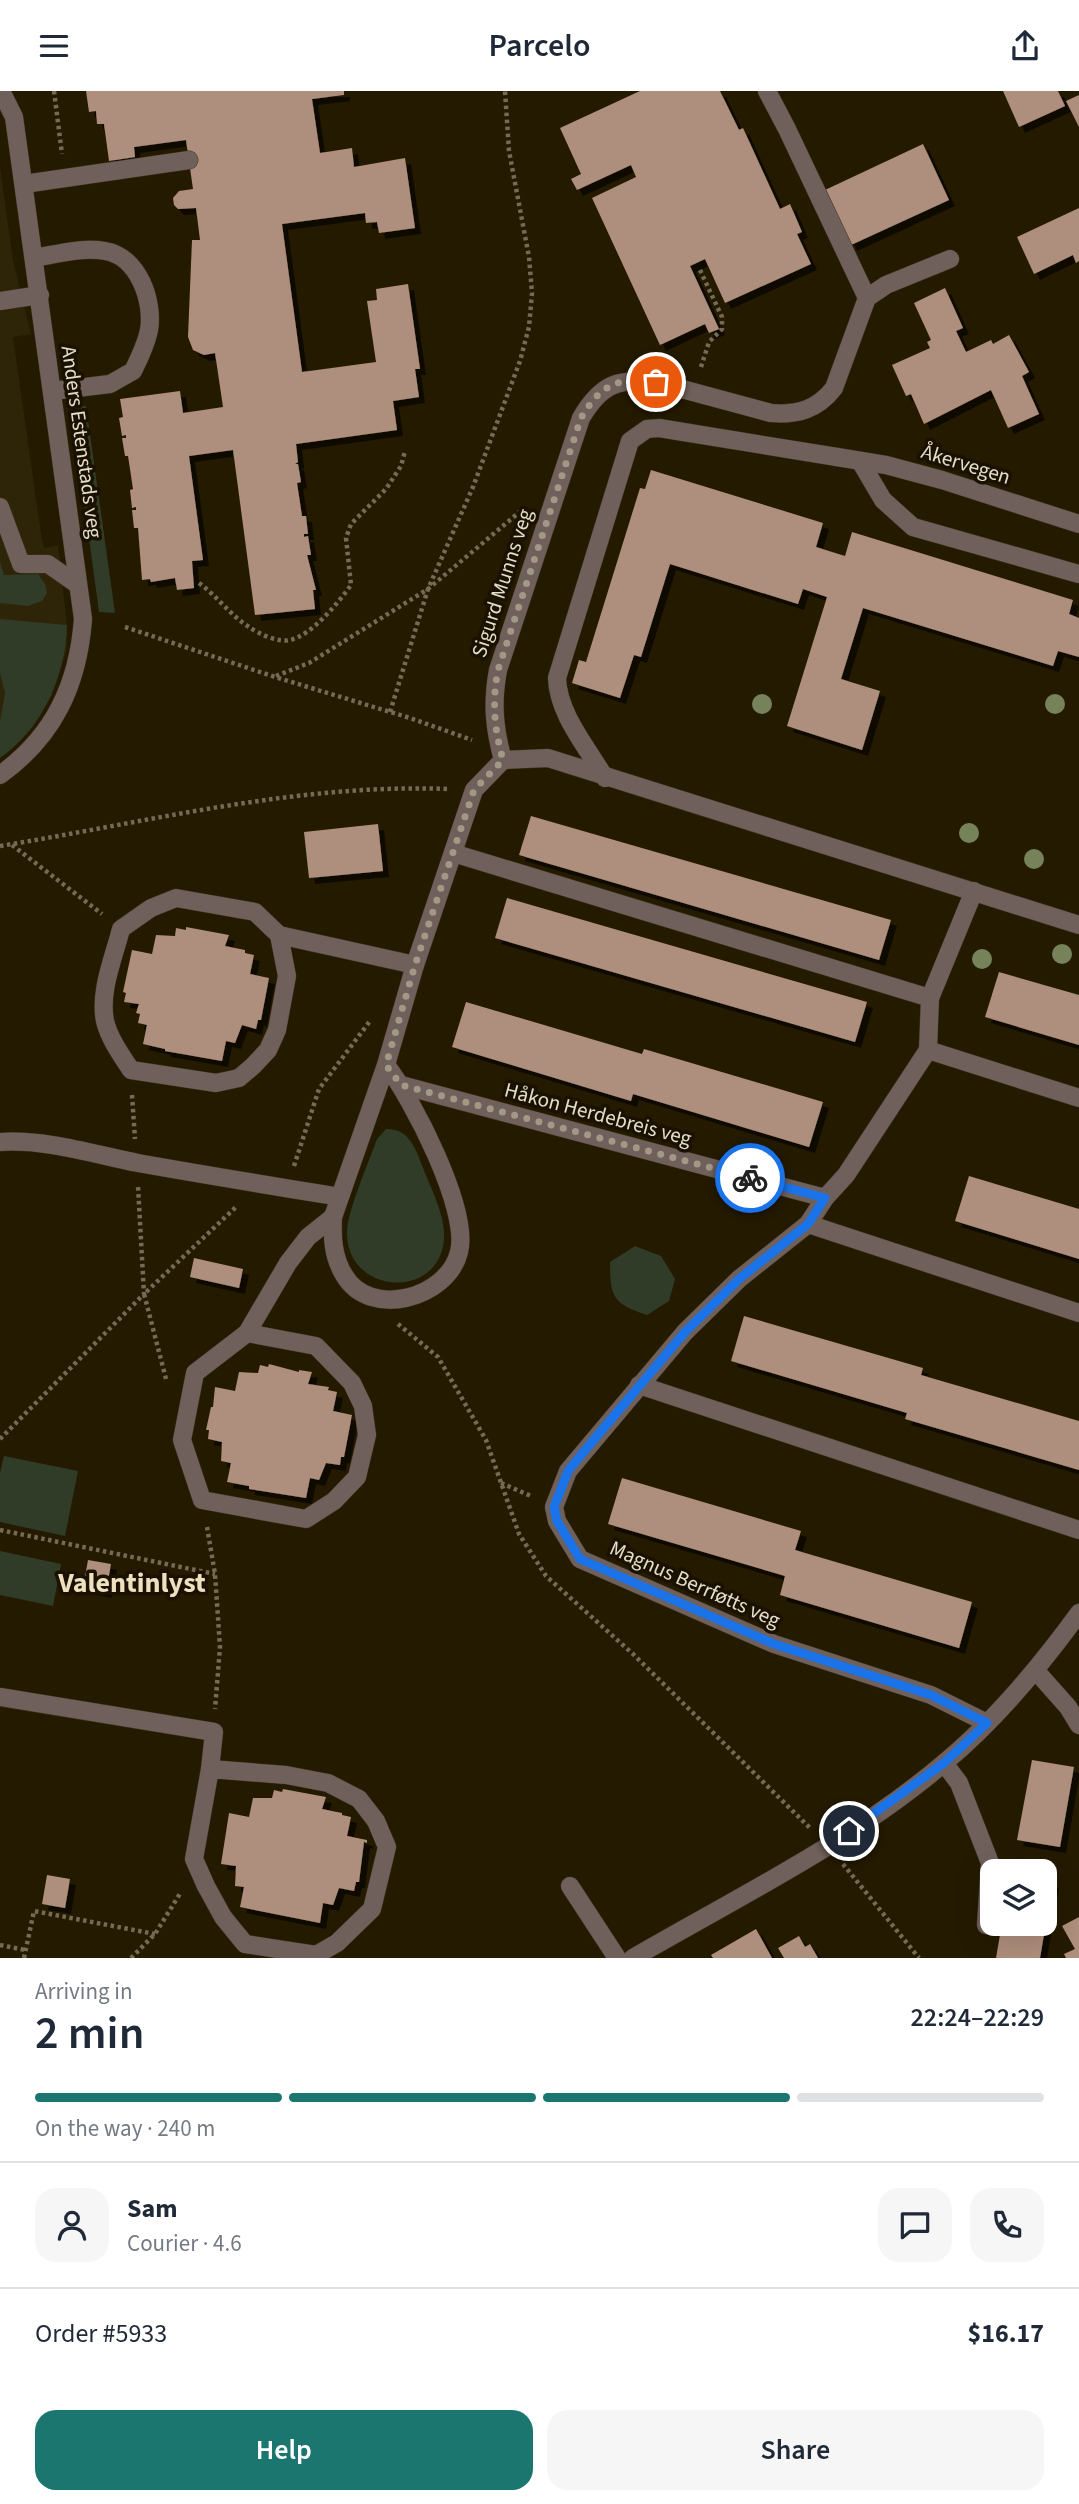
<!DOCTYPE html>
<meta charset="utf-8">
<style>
:root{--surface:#fff;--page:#f6f6f7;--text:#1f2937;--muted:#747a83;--line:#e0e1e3;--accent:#1a766f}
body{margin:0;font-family:"Source Sans 3",sans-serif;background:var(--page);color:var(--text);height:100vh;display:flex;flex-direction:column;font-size:26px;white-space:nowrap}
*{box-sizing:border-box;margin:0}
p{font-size:23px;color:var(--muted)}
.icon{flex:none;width:38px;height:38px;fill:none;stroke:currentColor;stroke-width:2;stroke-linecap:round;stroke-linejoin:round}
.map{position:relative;height:1867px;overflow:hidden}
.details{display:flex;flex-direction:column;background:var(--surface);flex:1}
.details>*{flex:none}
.fabs{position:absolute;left:980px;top:1768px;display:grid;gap:14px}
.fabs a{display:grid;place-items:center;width:77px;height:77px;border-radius:14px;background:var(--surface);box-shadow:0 7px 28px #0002;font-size:35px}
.pin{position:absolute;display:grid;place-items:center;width:60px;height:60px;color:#fff;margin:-30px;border:4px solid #fff;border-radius:50%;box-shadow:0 2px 7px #0007}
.courier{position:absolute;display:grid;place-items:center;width:70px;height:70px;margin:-35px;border:5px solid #1a73e8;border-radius:50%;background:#fff;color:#222;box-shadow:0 2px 9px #0007}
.head em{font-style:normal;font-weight:600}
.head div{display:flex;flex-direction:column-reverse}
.head{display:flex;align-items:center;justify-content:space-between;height:119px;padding:0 35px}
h1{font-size:46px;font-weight:600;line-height:52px}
.bar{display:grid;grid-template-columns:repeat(4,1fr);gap:10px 7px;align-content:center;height:84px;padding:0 35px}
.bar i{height:9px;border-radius:5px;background:var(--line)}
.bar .on{background:var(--accent)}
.bar p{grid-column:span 4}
.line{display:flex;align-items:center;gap:18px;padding:0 35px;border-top:2px solid var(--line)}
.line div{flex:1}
.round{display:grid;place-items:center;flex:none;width:74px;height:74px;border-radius:21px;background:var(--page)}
.button{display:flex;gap:14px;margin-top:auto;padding:14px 35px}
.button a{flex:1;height:80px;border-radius:21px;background:var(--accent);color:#fff;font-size:28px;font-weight:600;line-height:80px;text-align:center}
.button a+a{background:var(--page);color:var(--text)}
header{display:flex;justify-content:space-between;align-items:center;height:91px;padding:0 35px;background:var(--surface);font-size:32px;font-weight:600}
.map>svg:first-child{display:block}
</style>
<header><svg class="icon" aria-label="menu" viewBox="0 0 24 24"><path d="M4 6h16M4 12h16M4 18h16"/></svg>Parcelo<svg class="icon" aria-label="share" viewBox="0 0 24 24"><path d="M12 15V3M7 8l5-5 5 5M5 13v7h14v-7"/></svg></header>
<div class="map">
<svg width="1079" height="1867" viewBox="0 0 1079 1867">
<defs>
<filter id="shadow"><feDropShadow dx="6" dy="6" stdDeviation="0" flood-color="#0009"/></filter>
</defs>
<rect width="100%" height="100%" fill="#241a00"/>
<!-- built -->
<polygon fill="#2e2408" points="0,76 13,169 31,243 13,246 41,443 44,457 58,454 67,534 67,558 52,604 34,635 0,667"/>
<!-- green -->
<g fill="#303c27">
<polygon points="80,315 86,315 115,522 99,521 73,329"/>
<polygon points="0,471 4,484 38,483 45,493 47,502 42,510 28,515 0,512"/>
<path d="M 0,528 L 67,534 C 66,585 42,638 0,667 L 0,630 L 5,602 L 0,582 Z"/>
<path d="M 386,1038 C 409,1037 416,1058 423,1077 C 431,1098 446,1125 444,1149 C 438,1211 345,1203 347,1140 C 348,1118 369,1071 377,1048 Z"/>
<path d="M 635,1155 L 661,1165 L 675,1188 L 669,1210 L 647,1224 C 613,1213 610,1206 610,1171 Z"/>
<polygon points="4,1365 78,1380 65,1445 0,1431 0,1382"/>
<polygon points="0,1460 61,1473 53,1515 0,1504"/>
</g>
<!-- building -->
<g fill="#ae8e7c" filter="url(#shadow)">
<polygon points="86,0 344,0 344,4 312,8 320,62 352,57 354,76 405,67 415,137 379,142 377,131 366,132 365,122 282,133 302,281 376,271 367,210 377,209 376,198 408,193 420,278 415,278 419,306 393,310 397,339 296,353 298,371 295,373 298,373 301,391 297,392 302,425 306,425 308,443 304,443 304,446 308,445 311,464 307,464 316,499 313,499 315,518 255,524 233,359 189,365 203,469 192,470 194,497 177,499 175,487 151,491 150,488 142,489 138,437 134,437 132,419 136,419 136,416 132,417 130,399 133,398 128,365 125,365 122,347 126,347 126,344 122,345 119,327 123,326 120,308 180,300 183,322 223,316 215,262 204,264 193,259 188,246 192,149 200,149 196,117 178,118 174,114 173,107 179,100 193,98 186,49 134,56 135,66 109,70 104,33 97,33 96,20 89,21"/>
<polygon points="640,0 720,0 739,39 743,37 780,118 790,113 802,141 797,143 811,173 725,212 705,168 690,175 719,238 709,242 705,233 660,254 592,107 636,86 631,74 577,99 571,88 581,83 560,37"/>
<polygon points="1003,0 1058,0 1065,15 1019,36"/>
<polygon points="1079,4 1079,36 1066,10"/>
<polygon points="923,53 949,109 851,154 825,99"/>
<polygon points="1079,117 1079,170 1076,172 1073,164 1034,183 1017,146"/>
<polygon points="945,197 963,237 956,240 966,261 991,249 993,253 1009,244 1029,281 1022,285 1039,323 1008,337 991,299 924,333 911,303 906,305 892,274 930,257 927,251 931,249 914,212"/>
<polygon points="651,379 823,432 816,456 845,465 852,441 1073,509 1069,523 1079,527 1079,566 1058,560 1053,575 863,517 841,588 880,600 862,659 787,635 827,506 803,498 798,513 670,473 641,566 634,564 620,607 572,592 579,569 586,571 640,397 645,398"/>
<polygon points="531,725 891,829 879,869 519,764"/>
<polygon points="378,733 383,780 309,787 304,741"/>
<polygon points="507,807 867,911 855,951 495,847"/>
<polygon points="186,836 229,844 225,855 245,859 245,862 254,864 250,883 269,887 261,929 258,929 256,938 242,934 235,952 226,950 222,970 165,960 165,958 143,953 147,934 138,932 140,923 136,922 139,913 124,911 126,902 123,901 132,859 152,863 156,844 175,845 176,837 186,839"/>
<polygon points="999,881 1079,904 1079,954 985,926"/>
<polygon points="466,911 642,963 644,958 823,1011 809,1056 633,1003 631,1010 452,956"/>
<polygon points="969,1085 1079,1118 1079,1168 955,1130"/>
<polygon points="194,1167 243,1178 239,1197 190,1186"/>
<polygon points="744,1225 923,1277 921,1284 1079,1330 1079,1379 905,1328 907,1322 731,1270"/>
<polygon points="269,1273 299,1281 299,1279 312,1281 308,1293 329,1296 328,1299 337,1301 333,1320 352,1324 344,1366 341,1366 340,1374 326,1372 319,1389 310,1387 306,1407 249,1398 249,1395 227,1391 231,1372 221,1370 222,1351 208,1348 209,1339 206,1339 211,1316 213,1316 215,1296 235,1300 239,1281 258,1282 260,1274 268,1276"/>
<polygon points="622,1387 801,1440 795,1459 972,1511 959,1557 780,1504 785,1485 608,1433"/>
<polygon points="88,1469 111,1473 106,1501 83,1497"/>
<polygon points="1032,1669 1074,1676 1060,1756 1017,1749"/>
<polygon points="283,1698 326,1706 322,1718 342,1722 342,1724 351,1726 347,1745 367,1749 367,1752 364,1751 359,1791 356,1791 354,1800 339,1797 333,1814 323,1812 320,1832 240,1816 244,1796 235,1795 236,1775 221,1773 229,1722 249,1726 253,1707 272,1707 274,1699 282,1701"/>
<polygon points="47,1784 70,1788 65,1817 42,1813"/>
<polygon points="1045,1789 1053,1791 1046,1831 1045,1831"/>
<polygon points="1079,1826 1079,1867 1066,1867 1064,1863 1075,1858 1062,1835"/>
<polygon points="1002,1832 1046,1832 1040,1867 996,1867"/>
<polygon points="756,1838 772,1867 713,1867 711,1864"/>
<polygon points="799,1845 805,1856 810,1853 818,1867 784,1867 778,1857"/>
</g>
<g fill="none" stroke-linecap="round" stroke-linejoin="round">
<defs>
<g id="service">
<polyline points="767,0 787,38 867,207"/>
<polyline points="24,93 189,69"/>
<path d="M 34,167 C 57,163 82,156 105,160 C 138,165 154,210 149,239 C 146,254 139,268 133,280 L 110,293 L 52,300"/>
<polyline points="0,210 40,204"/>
<polyline points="860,370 883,409 913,436 1079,483"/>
<polyline points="0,416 21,473 48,473 78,494"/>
<path d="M 605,687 C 587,656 558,623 557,587 L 630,350 L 647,338 L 659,337 L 837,366"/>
<polyline points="453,762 930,907"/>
<polyline points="974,800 930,907 928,959 846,1084 825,1107 808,1133 739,1188 685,1241 568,1380 554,1416 557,1430 580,1468 774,1553 931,1604 987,1632"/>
<path d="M 279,844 L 287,885 L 277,939 L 268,959 L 253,975 L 239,987 L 216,992 L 131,979 C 121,964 109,947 105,930 C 99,900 114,866 121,838 L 151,817 L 176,807 L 255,821 L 279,844 L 415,874"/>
<polyline points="928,959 1079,1007"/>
<polyline points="401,994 825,1107"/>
<path d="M 0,1051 C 46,1048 93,1063 138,1072 C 205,1084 273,1095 340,1106"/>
<polyline points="808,1133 1079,1222"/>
<polyline points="247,1242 316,1255 352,1292 363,1315 367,1344 357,1386 334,1410 306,1428 202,1409 182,1349 195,1282 247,1242 288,1172 308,1146 333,1126"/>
<polyline points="639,1294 1079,1439"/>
<polyline points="1036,1580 1068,1616 1079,1634"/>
<polyline points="0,1606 214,1641 210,1678"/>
<polyline points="944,1672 959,1692 990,1772 986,1834"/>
<polygon points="210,1678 286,1684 328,1692 359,1708 376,1730 387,1756 372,1818 337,1852 316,1864 245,1853 223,1826 206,1795 194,1768"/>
<polyline points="570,1795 617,1867"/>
</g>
<g id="minor">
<polyline points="837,366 886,374 942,389 1079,433"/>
<path d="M 503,669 C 494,637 492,611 498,579 L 581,327 C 601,293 618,287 656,291 L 771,322 C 797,324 817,319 834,297 L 867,207 L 886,194 L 950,168"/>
<polyline points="503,669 548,667 1079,834"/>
<path d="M 0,684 C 54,645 78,594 83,528 L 14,26 L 1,0"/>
<path d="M 386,974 C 412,1007 470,1119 459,1161 C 448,1207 370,1229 344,1184 C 333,1166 332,1147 333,1126 L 386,974 L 415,874 L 474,699 L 503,669"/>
<path d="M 633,1867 C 738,1806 851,1751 944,1672 C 996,1629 1039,1577 1079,1522"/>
</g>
</defs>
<!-- service casing -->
<use href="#service" stroke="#3f351d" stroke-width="19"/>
<!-- minor casing -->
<use href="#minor" stroke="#3f351d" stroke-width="19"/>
<!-- path -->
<g stroke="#746b55" stroke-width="4.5" stroke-dasharray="3.5 3.5" stroke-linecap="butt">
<polyline points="54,0 62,63"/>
<polyline points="700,179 722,226 722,238 709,251 700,279"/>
<path d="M 199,492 C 217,505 230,524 249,536 C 259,543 278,552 290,549 C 311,545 339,511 351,494 L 346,447 L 351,433 L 386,398 L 401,375 L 405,360"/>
<polyline points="125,536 275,586 410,627 472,649"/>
<polyline points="276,585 309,572 428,498 522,419"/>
<polyline points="390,621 428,498 473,396 520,270 529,236 532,202 529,166 509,60 505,0"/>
<polyline points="12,754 102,823"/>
<path d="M 0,755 C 149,731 298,692 449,698"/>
<polyline points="132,1004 135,1048"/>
<polyline points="294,1075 319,998 370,930"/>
<polyline points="398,1233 438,1266 486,1349 519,1443 546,1485 633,1563 811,1738"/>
<polyline points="166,1288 144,1203 237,1115"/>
<polyline points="0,1348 144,1203 138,1095"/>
<polyline points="501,1392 531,1405"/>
<polyline points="207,1436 215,1483 220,1556 215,1618"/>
<polyline points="0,1439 215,1483"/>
<polyline points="843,1773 919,1867"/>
<polyline points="0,1854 25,1859"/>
<polyline points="24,1867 34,1820 155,1843"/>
<polyline points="131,1867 155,1843 181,1801"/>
</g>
<!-- service -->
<use href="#service" stroke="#6f605b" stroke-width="18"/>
<!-- minor -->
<use href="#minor" stroke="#6f605b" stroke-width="18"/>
</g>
<!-- trees -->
<g fill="#76825a">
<circle cx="762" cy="613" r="10"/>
<circle cx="1055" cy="613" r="10"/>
<circle cx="969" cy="742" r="10"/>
<circle cx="1034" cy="768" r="10"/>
<circle cx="1062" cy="863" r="10"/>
<circle cx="982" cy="868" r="10"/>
</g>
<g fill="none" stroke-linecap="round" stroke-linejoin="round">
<!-- done -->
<path stroke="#a19985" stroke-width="7" stroke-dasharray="0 12.6" d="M 656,291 C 618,286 601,293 581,327 L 498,579 C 492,611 494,637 503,669 L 474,699 L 415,874 L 386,974 L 401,994 L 750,1087"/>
<!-- route -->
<polyline stroke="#1a73e8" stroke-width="9" points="750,1087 825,1107 808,1133 739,1188 685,1241 586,1358 568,1380 554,1416 557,1430 580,1468 774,1553 931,1604 987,1632 944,1672 849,1740"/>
</g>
<g text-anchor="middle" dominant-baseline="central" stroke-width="7" stroke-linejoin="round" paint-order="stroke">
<!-- street labels -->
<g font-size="21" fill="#e4decd" stroke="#1b1100">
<text transform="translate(82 351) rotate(82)">Anders Estenstads veg</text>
<text transform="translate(966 373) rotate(17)">Åkervegen</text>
<text transform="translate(502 492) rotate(-72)">Sigurd Munns veg</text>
<text transform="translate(598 1023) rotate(15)">Håkon Herdebreis veg</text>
<text transform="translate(695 1493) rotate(24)">Magnus Berrføtts veg</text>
</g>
<!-- district labels -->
<g font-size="28" font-weight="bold" fill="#eee1bf" stroke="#1b1100">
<text x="132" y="1492">Valentinlyst</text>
</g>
</g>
</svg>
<div class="fabs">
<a><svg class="icon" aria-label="layers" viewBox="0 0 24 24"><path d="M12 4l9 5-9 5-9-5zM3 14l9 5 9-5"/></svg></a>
</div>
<div class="pin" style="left:656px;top:291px;background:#ea580c"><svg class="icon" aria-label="bag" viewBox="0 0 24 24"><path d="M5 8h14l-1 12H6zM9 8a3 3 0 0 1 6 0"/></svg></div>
<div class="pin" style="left:849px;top:1740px;background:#1f2937"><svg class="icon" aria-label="home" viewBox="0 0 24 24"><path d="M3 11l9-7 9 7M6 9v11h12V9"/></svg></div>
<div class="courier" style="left:750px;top:1087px"><svg class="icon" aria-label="bike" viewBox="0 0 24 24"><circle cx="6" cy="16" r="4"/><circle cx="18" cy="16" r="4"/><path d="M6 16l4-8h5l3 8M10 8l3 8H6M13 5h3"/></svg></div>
</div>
<section class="details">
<div class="head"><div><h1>2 min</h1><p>Arriving in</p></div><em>22:24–22:29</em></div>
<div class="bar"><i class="on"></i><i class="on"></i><i class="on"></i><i></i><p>On the way · 240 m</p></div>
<div class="line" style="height:126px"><a class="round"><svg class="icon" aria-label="person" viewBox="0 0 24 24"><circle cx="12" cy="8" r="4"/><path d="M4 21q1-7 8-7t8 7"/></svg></a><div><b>Sam</b><p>Courier · 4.6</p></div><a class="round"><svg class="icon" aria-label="chat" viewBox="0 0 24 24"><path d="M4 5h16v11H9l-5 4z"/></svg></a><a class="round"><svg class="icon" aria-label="phone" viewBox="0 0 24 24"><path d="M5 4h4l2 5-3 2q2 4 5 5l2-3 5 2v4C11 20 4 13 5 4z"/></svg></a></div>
<div class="line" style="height:91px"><div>Order #5933</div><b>$16.17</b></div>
<div class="button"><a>Help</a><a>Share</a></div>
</section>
